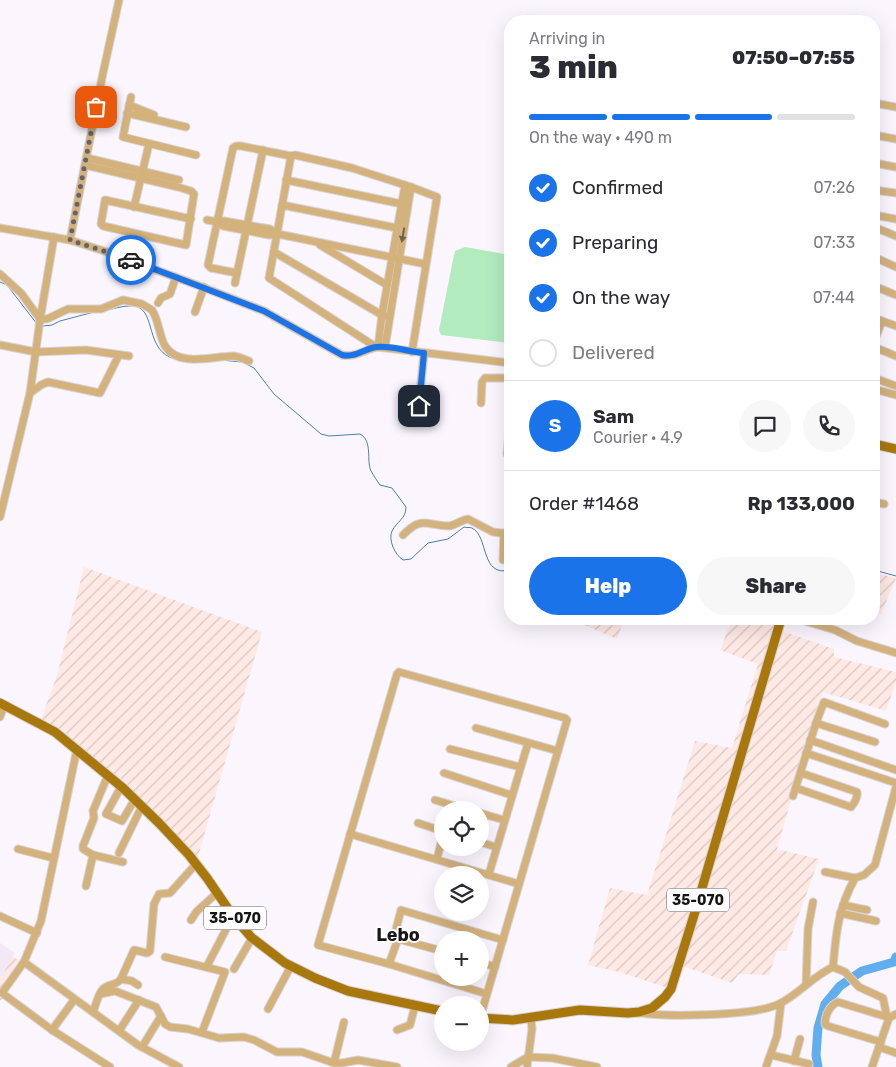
<!DOCTYPE html>
<meta charset="utf-8">
<style>
:root{--surface:#fff;--page:#f7f7f7;--text:#2b2b33;--muted:#7c7c81;--line:#e1e1e2;--accent:#1a73e8}
body{margin:0;font-family:Rubik,sans-serif;background:var(--page);color:var(--text);height:100vh;display:flex;flex-direction:column;font-size:19px;white-space:nowrap}
*{box-sizing:border-box;margin:0}
p{font-size:16px;color:var(--muted)}
.icon{flex:none;width:28px;height:28px;fill:none;stroke:currentColor;stroke-width:2;stroke-linecap:round;stroke-linejoin:round}
.map{position:relative;flex:1;overflow:hidden}
.details{position:absolute;left:504px;top:15px;width:376px;height:610px;display:flex;flex-direction:column;background:var(--surface);border-radius:20px;box-shadow:0 5px 20px #0002}
.details>*{flex:none}
.buttons{position:absolute;left:434px;top:801px;display:grid;gap:10px}
.buttons a{display:grid;place-items:center;width:55px;height:55px;border-radius:50%;background:var(--surface);box-shadow:0 5px 20px #0002;font-size:25px}
.pin{position:absolute;display:grid;place-items:center;width:42px;height:42px;color:#fff;margin:-21px;border-radius:10px;box-shadow:0 2px 8px #0006}
.courier{position:absolute;display:grid;place-items:center;width:50px;height:50px;margin:-25px;border:4px solid #1a73e8;border-radius:50%;background:#fff;color:#222;box-shadow:0 1px 6px #0007}
.head em{font-style:normal;font-weight:800}
.head div{display:flex;flex-direction:column-reverse}
.head{display:flex;align-items:center;justify-content:space-between;height:85px;padding:0 25px}
h1{font-size:32px;font-weight:800;line-height:38px}
.bar{display:grid;grid-template-columns:repeat(4,1fr);gap:8px 5px;align-content:center;height:60px;padding:0 25px}
.bar i{height:6px;border-radius:4px;background:var(--line)}
.bar .on{background:var(--accent)}
.bar p{grid-column:span 4}
.line{display:flex;align-items:center;gap:12px;padding:0 25px;border-top:1px solid var(--line)}
.line div{flex:1}
.round{display:grid;place-items:center;flex:none;width:52px;height:52px;border-radius:26px;background:var(--page)}
ol{padding:0 25px;list-style:none}
li{display:flex;align-items:center;gap:15px;height:55px}
li p{margin-inline-start:auto}
li .icon{padding:5px;border-radius:50%;background:var(--accent);color:#fff;stroke-width:4}
li:last-child{color:var(--muted)}
li i{width:28px;height:28px;border:2px solid var(--line);border-radius:50%}
.primary-button{display:flex;gap:10px;margin-top:auto;padding:10px 25px}
.primary-button a{flex:1;height:58px;border-radius:30px;background:var(--accent);color:#fff;font-size:20px;font-weight:800;line-height:58px;text-align:center}
.primary-button a+a{background:var(--page);color:var(--text)}
.map>svg:first-child{display:block}
</style>
<div class="map">
<svg width="896" height="1067" viewBox="0 0 896 1067">
<defs>
<pattern id="industrial-furrows" width="10" height="10" patternUnits="userSpaceOnUse" patternTransform="scale(1.25)"><rect width="10" height="10" fill="#fee9e5"/><path d="M-1 1l2-2M0 10L10 0M9 11l2-2" fill="none" stroke="#d9c7c4"/></pattern>
</defs>
<rect width="100%" height="100%" fill="#fbf6fe"/>
<!-- industrial -->
<g fill="url(#industrial-furrows)">
<polygon points="84,567 262,632 196,864 124,781 40,722 57,675"/>
<polygon points="874,573 896,578 881,614 874,612"/>
<polygon points="570,619 624,619 617,639"/>
<polygon points="732,619 786,619 782,631 834,649 834,657 896,672 896,682 886,711 823,692 777,849 819,859 786,951 777,951 769,975 739,974 732,983 679,965 671,989 619,972 588,965 610,888 647,895 695,741 732,748 758,664 720,650"/>
<polygon points="0,949 23,963 1,1001 0,1000"/>
</g>
<!-- built -->
<polygon fill="#f2e8f6" points="0,943 15,953 0,979"/>
<!-- garden -->
<polygon fill="#b1ebbe" points="465,247 510,255 510,343 441,335 439,330 454,255 455,251"/>
<g fill="none" stroke-linecap="round" stroke-linejoin="round">
<!-- stream -->
<g stroke="#4a80ad" stroke-width="1">
<polyline points="0,282 7,285 37,324"/>
<path d="M 108,310 C 116,308 127,305 135,306 C 157,311 144,351 175,359"/>
<polyline points="43,326 52,325 60,321 94,312"/>
<path d="M 221,360 L 242,362 L 254,368 L 274,394 L 321,434 L 329,436 L 360,434 C 373,441 366,460 371,471 C 374,476 377,481 380,485 L 392,488 L 406,507 C 406,519 397,521 392,531 C 388,540 395,555 403,560 L 411,559 L 428,543 L 448,539 L 464,527 C 467,528 469,527 472,528 C 489,536 480,578 510,570"/>
<polyline points="874,570 896,576"/>
</g>
<!-- river -->
<polyline stroke="#60aeed" stroke-width="9" points="818,1067 816,1055 818,1028 825,1004 840,986 862,971 894,962 896,957"/>
<defs>
<g id="minor">
<polyline points="131,97 123,137 196,155"/>
<polyline points="874,103 896,107"/>
<polyline points="129,105 154,115"/>
<polyline points="127,113 186,127"/>
<polyline points="874,135 896,139"/>
<polyline points="87,158 179,180"/>
<polyline points="874,163 896,167"/>
<polyline points="85,165 178,187 191,191 194,194 186,245 103,226 101,224 105,200 191,219"/>
<polyline points="286,180 402,204"/>
<polyline points="874,190 896,193"/>
<polyline points="282,205 397,228"/>
<polyline points="134,207 149,144"/>
<polyline points="874,215 896,219"/>
<polyline points="207,220 218,222 223,226 269,235 278,234 425,264"/>
<polyline points="218,222 224,221 270,229 278,234"/>
<polyline points="874,227 896,236"/>
<path d="M 0,228 L 70,240 L 104,251 L 197,285 L 264,311 L 342,355 C 355,358 365,349 378,347 L 510,363"/>
<polyline points="70,240 103,73 119,0"/>
<polyline points="320,245 387,285"/>
<polyline points="274,252 382,315 386,316"/>
<polyline points="874,257 896,267"/>
<polyline points="237,273 211,268 208,265 233,148 236,146 241,146 291,156"/>
<path d="M 0,274 L 21,293 L 40,319 L 47,319 L 68,309 L 101,309 L 123,300 L 142,304 L 152,310 C 159,321 159,335 165,346 C 179,368 213,356 234,356 C 240,357 244,359 249,361"/>
<polyline points="235,283 263,150"/>
<polyline points="874,286 896,295"/>
<polyline points="158,303 161,298 170,294 176,277"/>
<polyline points="195,312 204,287"/>
<polyline points="874,318 896,326"/>
<polyline points="874,342 882,321"/>
<polyline points="0,345 36,352 86,350 129,356"/>
<polyline points="376,347 269,278 291,156 295,155 352,168 411,187 437,197 412,352"/>
<polyline points="378,347 382,315 405,185"/>
<polyline points="385,347 411,187"/>
<polyline points="874,347 896,356"/>
<polyline points="874,378 896,386"/>
<polyline points="874,389 896,395"/>
<polyline points="30,393 41,385 48,382 100,393 119,355"/>
<polyline points="481,403 482,382 485,378 510,378"/>
<polyline points="417,421 424,353"/>
<polyline points="507,454 510,422"/>
<polyline points="874,455 877,445"/>
<polyline points="874,502 884,504"/>
<polyline points="0,517 30,393 40,320 54,237"/>
<path d="M 403,535 C 422,515 427,526 449,526 C 456,525 461,520 468,519 L 493,532 L 510,534"/>
<polyline points="503,560 504,533"/>
<polyline points="798,619 835,630 857,641 896,653"/>
<polyline points="0,717 4,705"/>
<polyline points="816,723 875,742"/>
<polyline points="476,728 558,751"/>
<polyline points="810,740 896,770"/>
<polyline points="77,749 41,921 24,962 2,993 52,1030 110,1067"/>
<polyline points="450,749 520,767"/>
<polyline points="806,753 896,783"/>
<polyline points="444,773 511,795"/>
<polyline points="121,787 106,814 122,821 135,799"/>
<path d="M 796,788 L 851,807 C 854,804 858,797 857,792 L 801,773"/>
<polyline points="793,796 816,723 824,702 885,724"/>
<polyline points="435,800 468,810"/>
<polyline points="480,813 504,820"/>
<polyline points="418,823 442,831"/>
<polyline points="350,834 519,884"/>
<polyline points="480,842 496,847"/>
<polyline points="18,849 53,858"/>
<polyline points="119,853 142,806"/>
<polyline points="93,855 123,862"/>
<polyline points="437,859 442,839"/>
<polyline points="825,872 855,878"/>
<polyline points="489,874 528,743"/>
<polyline points="86,886 93,855 83,849 83,846 94,818 93,811 108,775"/>
<polyline points="843,905 867,910"/>
<polyline points="840,913 876,921"/>
<polyline points="0,916 37,933"/>
<polyline points="191,920 197,911 217,893"/>
<polyline points="398,939 442,951"/>
<polyline points="165,957 225,972 202,1032"/>
<polyline points="24,962 138,1045 179,1067"/>
<polyline points="480,962 495,967"/>
<polyline points="389,964 398,939 395,933 401,910 503,940"/>
<polyline points="207,966 233,916"/>
<path d="M 833,967 C 836,933 838,909 855,878 L 864,875 L 875,865 L 896,787"/>
<polyline points="234,969 252,938"/>
<polyline points="121,979 134,950 147,953 150,951 154,904 159,894 170,893 196,864"/>
<polyline points="806,985 808,929 813,902"/>
<polyline points="100,994 115,991 156,1007 165,1024 170,1027 188,1029 219,1038 244,1037 254,1040 277,1052 302,1052 334,1063 342,1063 358,1060 397,1067"/>
<polyline points="268,1009 291,966"/>
<path d="M 93,1012 C 96,1005 98,994 103,989 C 109,983 116,986 121,979 L 132,981 L 138,985"/>
<path d="M 641,1013 C 670,1017 754,1016 779,1004 C 799,994 813,976 833,967 L 845,972 L 859,987 L 883,998 L 887,1017 L 889,1018"/>
<polyline points="480,1018 567,720 565,718 399,672 397,674 318,945 389,964 487,994"/>
<polyline points="52,1030 74,1000"/>
<polyline points="397,1030 410,1025 415,1006"/>
<polyline points="119,1031 139,1000"/>
<path d="M 881,1042 L 828,1026 L 825,1024 C 825,1015 830,1005 838,1002 L 887,1017"/>
<polyline points="142,1047 161,1016"/>
<polyline points="879,1047 896,1053"/>
<polyline points="771,1055 809,1064"/>
<polyline points="794,1061 800,1039"/>
<polyline points="334,1063 344,1022"/>
<polyline points="511,1067 528,1057 552,1058 597,1067"/>
<polyline points="527,1067 532,1029 531,1018"/>
<polyline points="766,1067 777,1036 781,1003"/>
<polyline points="872,1067 889,1018 896,1014"/>
</g>
<g id="major">
<polyline points="874,444 896,449"/>
<polyline points="0,703 55,732 123,788 159,823 189,855 207,878 233,916 251,937 285,963 315,978 348,991 442,1011"/>
<polyline points="480,1018 513,1020 580,1010 628,1013 639,1012 652,1008 665,997 671,989 695,912 781,619"/>
</g>
</defs>
<!-- minor casing -->
<use href="#minor" stroke="#d7d2d9" stroke-width="9"/>
<!-- major casing -->
<use href="#major" stroke="#d7d2d9" stroke-width="11"/>
<!-- minor -->
<use href="#minor" stroke="#d4b27c" stroke-width="7"/>
<!-- major -->
<use href="#major" stroke="#a9780c" stroke-width="9"/>
</g>
<!-- one-way arrows -->
<defs><path id="oneway-solid" d="M-6-.8H1V-3.2L6.5 0L1 3.2V.8H-6Z" transform="scale(1.25)"/></defs>
<use fill="#76644a" href="#oneway-solid" transform="translate(403 235) rotate(100)"/>
<g fill="none" stroke-linecap="round" stroke-linejoin="round">
<!-- done -->
<polyline stroke="#676468" stroke-width="5" stroke-dasharray="0 9" points="96,107 70,240 131,260"/>
<!-- route -->
<path stroke="#1a73e8" stroke-width="6" d="M 131,260 L 264,311 L 342,355 C 355,358 363,349 376,347 C 391,345 409,352 424,353 L 419,406"/>
</g>
<g text-anchor="middle" dominant-baseline="central" stroke-width="4" stroke-linejoin="round" paint-order="stroke">
<!-- shield labels -->
<g fill="#fff" stroke="#5d5b5d" stroke-width="1">
<rect x="667" y="888.5" width="62" height="23" rx="4"/>
<rect x="204" y="906.5" width="62" height="23" rx="4"/>
</g>
<g font-size="14" font-weight="bold" fill="#171518">
<text x="698" y="900">35-070</text>
<text x="235" y="918">35-070</text>
</g>
<!-- quarter labels -->
<g font-size="18" font-weight="bold" fill="#171518" stroke="#fff">
<text x="398" y="935">Lebo</text>
</g>
</g>
</svg>
<div class="buttons">
<a><svg class="icon" aria-label="locate" viewBox="0 0 24 24"><circle cx="12" cy="12" r="6"/><path d="M12 2v4M12 18v4M2 12h4M18 12h4"/></svg></a>
<a><svg class="icon" aria-label="layers" viewBox="0 0 24 24"><path d="M12 4l9 5-9 5-9-5zM3 14l9 5 9-5"/></svg></a>
<a>+</a>
<a>−</a>
</div>
<div class="pin" style="left:96px;top:107px;background:#ea580c"><svg class="icon" aria-label="bag" viewBox="0 0 24 24"><path d="M5 8h14l-1 12H6zM9 8a3 3 0 0 1 6 0"/></svg></div>
<div class="pin" style="left:419px;top:406px;background:#1f2937"><svg class="icon" aria-label="home" viewBox="0 0 24 24"><path d="M3 11l9-7 9 7M6 9v11h12V9"/></svg></div>
<div class="courier" style="left:131px;top:260px"><svg class="icon" aria-label="car" viewBox="0 0 24 24"><path d="M5 17H2v-5l4-1 3-4h7l3 4 3 1v5h-3M9 17h6M6 11h13"/><circle cx="7" cy="17" r="2"/><circle cx="17" cy="17" r="2"/></svg></div>
<section class="details">
<div class="head"><div><h1>3 min</h1><p>Arriving in</p></div><em>07:50–07:55</em></div>
<div class="bar"><i class="on"></i><i class="on"></i><i class="on"></i><i></i><p>On the way · 490 m</p></div>
<ol>
<li><svg class="icon" aria-label="check" viewBox="0 0 24 24"><path d="M5 12l5 5 9-10"/></svg>Confirmed<p>07:26</p></li>
<li><svg class="icon" aria-label="check" viewBox="0 0 24 24"><path d="M5 12l5 5 9-10"/></svg>Preparing<p>07:33</p></li>
<li><svg class="icon" aria-label="check" viewBox="0 0 24 24"><path d="M5 12l5 5 9-10"/></svg>On the way<p>07:44</p></li>
<li><i></i>Delivered</li>
</ol>
<div class="line" style="height:90px"><b class="round" style="background:var(--accent);color:#fff">S</b><div><b>Sam</b><p>Courier · 4.9</p></div><a class="round"><svg class="icon" aria-label="chat" viewBox="0 0 24 24"><path d="M4 5h16v11H9l-5 4z"/></svg></a><a class="round"><svg class="icon" aria-label="phone" viewBox="0 0 24 24"><path d="M5 4h4l2 5-3 2q2 4 5 5l2-3 5 2v4C11 20 4 13 5 4z"/></svg></a></div>
<div class="line" style="height:65px"><div>Order #1468</div><b>Rp 133,000</b></div>
<div class="primary-button"><a>Help</a><a>Share</a></div>
</section>
</div>
